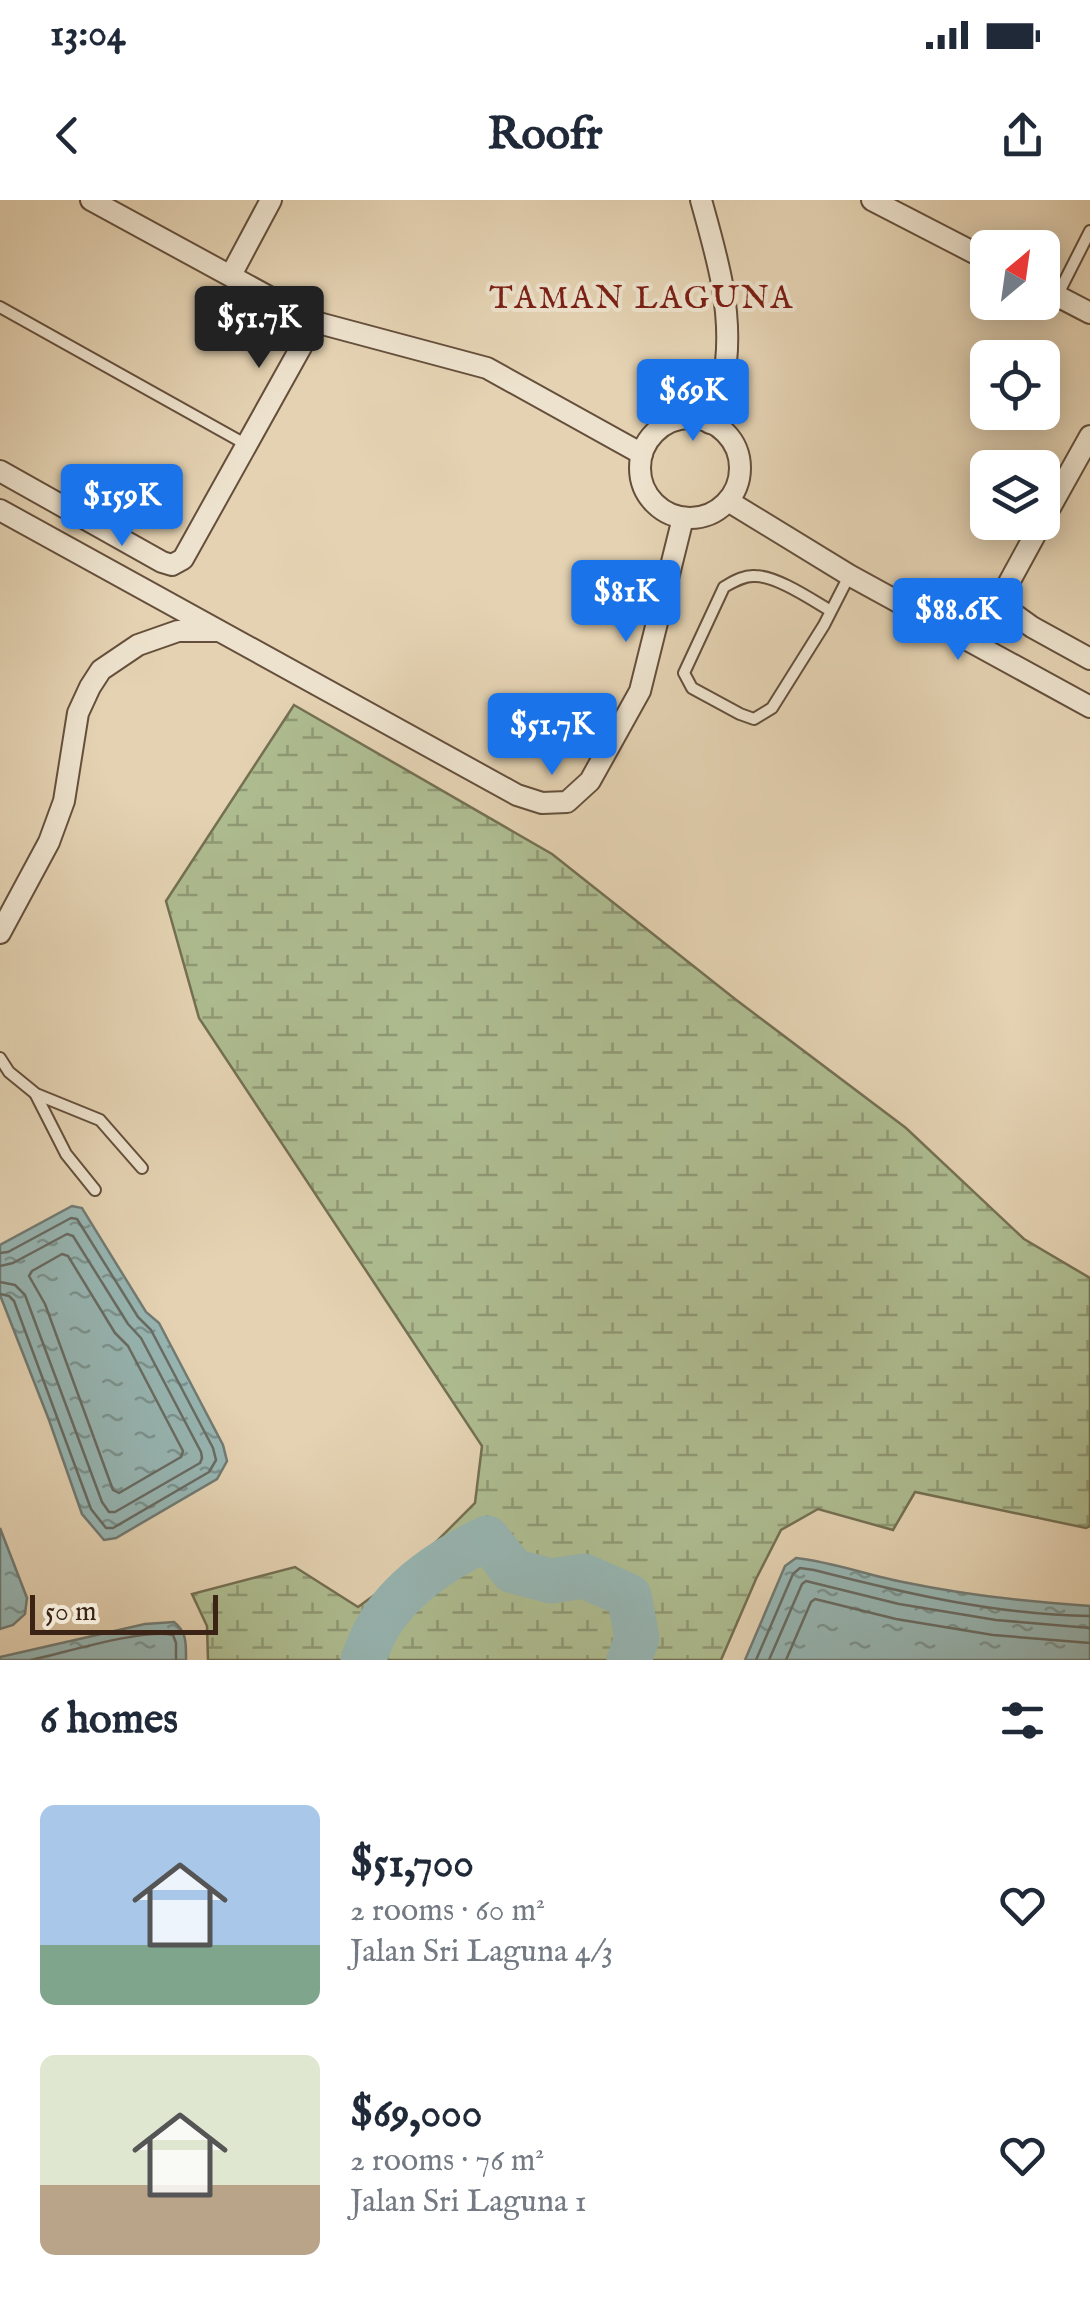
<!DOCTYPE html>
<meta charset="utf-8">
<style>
:root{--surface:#fff;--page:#f2f2f3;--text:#1f2937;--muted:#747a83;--accent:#1a73e8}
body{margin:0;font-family:"IM FELL English",serif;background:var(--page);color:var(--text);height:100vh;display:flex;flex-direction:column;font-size:38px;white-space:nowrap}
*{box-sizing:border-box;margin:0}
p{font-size:32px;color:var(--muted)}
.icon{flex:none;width:55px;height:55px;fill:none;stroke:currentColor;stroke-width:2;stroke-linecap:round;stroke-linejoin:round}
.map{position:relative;height:1460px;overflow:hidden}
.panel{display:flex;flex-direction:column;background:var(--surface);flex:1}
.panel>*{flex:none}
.needle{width:65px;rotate:29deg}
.tools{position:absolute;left:970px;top:30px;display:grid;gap:20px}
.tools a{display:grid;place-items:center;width:90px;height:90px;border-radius:15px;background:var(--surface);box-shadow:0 5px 25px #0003;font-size:50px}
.scale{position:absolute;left:30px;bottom:25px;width:188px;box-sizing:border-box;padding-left:10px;border:5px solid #3b2315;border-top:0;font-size:28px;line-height:35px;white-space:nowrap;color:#3b2315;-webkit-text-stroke:8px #ede2cd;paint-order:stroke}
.price{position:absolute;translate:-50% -85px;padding:0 22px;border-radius:10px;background:var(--accent);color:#fff;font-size:32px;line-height:65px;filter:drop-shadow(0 2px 5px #0008)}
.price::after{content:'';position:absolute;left:50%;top:60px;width:30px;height:22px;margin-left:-15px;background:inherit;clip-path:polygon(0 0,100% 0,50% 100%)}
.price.current{background:#222;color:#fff}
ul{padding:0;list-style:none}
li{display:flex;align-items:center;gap:30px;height:250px;padding:0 40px}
li span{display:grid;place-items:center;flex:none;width:280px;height:200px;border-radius:15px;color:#555}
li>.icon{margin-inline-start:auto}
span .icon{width:120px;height:120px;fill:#fffc;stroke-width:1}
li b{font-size:42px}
h2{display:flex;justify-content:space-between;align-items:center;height:120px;padding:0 40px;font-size:42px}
.status{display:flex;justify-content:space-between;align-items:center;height:70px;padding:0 50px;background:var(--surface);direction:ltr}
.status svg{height:28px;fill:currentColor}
header{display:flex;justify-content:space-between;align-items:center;height:130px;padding:0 40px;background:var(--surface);font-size:45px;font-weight:700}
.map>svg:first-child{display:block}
.wetland{fill:url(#wetland-marsh);stroke:#747053;stroke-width:2.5}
.water{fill:url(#water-ripples);stroke:#727b74;stroke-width:2.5}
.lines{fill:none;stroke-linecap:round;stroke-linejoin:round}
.shore{stroke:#696c64;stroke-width:2.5}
.river{stroke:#97b6b3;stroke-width:45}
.lane-casing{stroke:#654f3c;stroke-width:14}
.street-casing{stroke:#654f3c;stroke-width:24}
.lane{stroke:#ede2cd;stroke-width:10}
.street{stroke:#ede2cd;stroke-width:20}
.labels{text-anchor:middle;stroke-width:8;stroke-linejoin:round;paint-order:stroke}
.neighbourhood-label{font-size:32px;letter-spacing:2.5px;fill:#7a1f14;stroke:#ede2cd}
</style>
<div class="status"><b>13:04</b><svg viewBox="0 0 49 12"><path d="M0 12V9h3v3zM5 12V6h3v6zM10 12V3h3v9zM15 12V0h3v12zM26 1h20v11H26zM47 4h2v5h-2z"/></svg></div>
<header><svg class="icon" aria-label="back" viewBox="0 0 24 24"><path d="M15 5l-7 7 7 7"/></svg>Roofr<svg class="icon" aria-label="share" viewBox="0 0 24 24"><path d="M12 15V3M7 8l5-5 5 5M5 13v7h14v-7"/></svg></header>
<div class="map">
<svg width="1090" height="1460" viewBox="0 0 1090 1460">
<defs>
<pattern id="wetland-marsh" width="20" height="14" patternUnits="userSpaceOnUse" patternTransform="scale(2.5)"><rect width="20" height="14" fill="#aebd91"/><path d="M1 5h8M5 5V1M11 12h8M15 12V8" fill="none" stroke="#8f9975"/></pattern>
<pattern id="water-ripples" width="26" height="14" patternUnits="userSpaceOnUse" patternTransform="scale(2.5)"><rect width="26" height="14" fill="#97b6b3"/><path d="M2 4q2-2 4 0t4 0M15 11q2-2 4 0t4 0" fill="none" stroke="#7c9490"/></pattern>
</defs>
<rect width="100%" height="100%" fill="#e4d2b2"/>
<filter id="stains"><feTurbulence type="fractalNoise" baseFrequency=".002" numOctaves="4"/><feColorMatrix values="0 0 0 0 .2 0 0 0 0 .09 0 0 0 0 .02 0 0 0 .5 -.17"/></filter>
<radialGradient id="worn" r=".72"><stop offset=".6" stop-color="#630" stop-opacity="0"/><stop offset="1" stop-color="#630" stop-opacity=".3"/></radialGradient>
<path class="wetland" d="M294,505L552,654L735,799L906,928L1024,1039L1090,1078V1326L1086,1328L915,1292L893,1330L818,1309L781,1330L756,1379L721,1460H208L207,1426L192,1394L295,1367L358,1407L406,1372L475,1303L482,1246L199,818L166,701Z"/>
<g class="water">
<path d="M72,1006L82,1008L146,1112L159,1123L223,1245L227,1261L217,1279L116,1338L104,1340L82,1314L49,1220L0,1095V1045Z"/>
<path d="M0,1328L27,1398L25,1414L13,1425L0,1429Z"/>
<path d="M796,1358C833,1362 867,1375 903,1382C965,1395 1028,1402 1090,1406V1460H745L785,1366Z"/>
<path d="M174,1422C187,1432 186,1444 186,1460H0V1457L145,1424Z"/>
</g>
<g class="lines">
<g class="shore">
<path d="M0,1053L8,1052L71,1018L77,1019L138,1117L151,1130L213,1248L216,1260L209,1272L113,1328H106L91,1309L14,1101L9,1096L0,1094"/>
<path d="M62,1054L68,1056L115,1133L128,1146L183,1251L181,1257L119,1293L113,1290L45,1104L29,1076L32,1071Z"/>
<path d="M0,1066L13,1063L67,1034L73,1036L128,1124L141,1138L201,1252L202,1258L200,1263L115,1312H109L102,1302L25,1095L15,1085L0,1082"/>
<path d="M31,1460C64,1453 144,1428 173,1435L176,1443V1460"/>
<path d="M756,1460L793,1374L800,1368L814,1370C904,1393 997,1415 1090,1416"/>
<path d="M769,1460L802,1384L806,1381L899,1404L996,1420L1090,1428"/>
<path d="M786,1460L811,1402L815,1399L896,1419L993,1435L1090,1443"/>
</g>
<path class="river" d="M363,1460C367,1450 371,1439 376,1430C400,1387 444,1359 487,1338L513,1371L551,1381L584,1376L629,1396L637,1438L629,1460"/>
<defs>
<g id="lane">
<path d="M1057,96L1090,31"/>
<path d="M0,107L247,245"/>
<path d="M831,411C812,400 777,376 755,376C744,375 733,382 724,387L684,473L692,488L740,514L754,519L772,508L824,425L849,376"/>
<path d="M0,858L9,872L36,894L100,920L142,968"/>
<path d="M36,895L66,954L95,990"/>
</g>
<g id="street">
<path d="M91,0L315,122L487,168L642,254"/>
<path d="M701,0C716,54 732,106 726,162C724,182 716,203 710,223"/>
<path d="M872,0L988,60"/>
<path d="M231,75L271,0"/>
<path d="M1042,88L1090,113"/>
<circle cx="690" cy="268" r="50"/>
<path d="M0,271L162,362L172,365L183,359L315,122"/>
<path d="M728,301L849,375L1090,507"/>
<path d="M0,310L517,595L542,603L567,602L590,581L640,491L683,318"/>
<path d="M1042,322L1006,388L1005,398L1007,409L1032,427L1090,459"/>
<path d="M1042,322L1090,236"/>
<path d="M0,733L49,642L64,601L78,513L90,487L101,470L138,445L178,431H218"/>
</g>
</defs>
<use href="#lane" class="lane-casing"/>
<use href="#street" class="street-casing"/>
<use href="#lane" class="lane"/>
<use href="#street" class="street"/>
</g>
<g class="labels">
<g class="neighbourhood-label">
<text x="642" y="108">TAMAN LAGUNA</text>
</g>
</g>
<rect width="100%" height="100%" filter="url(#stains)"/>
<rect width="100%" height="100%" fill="url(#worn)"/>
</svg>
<div class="tools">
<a><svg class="needle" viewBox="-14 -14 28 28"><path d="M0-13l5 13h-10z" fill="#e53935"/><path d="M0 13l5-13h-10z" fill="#747a83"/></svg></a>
<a><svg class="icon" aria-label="locate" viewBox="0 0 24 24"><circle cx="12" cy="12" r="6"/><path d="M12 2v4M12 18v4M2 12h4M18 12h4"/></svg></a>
<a><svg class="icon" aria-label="layers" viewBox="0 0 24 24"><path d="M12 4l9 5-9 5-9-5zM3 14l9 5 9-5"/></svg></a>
</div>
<div class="scale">50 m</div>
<b class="price current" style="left:259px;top:171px">$51.7K</b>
<b class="price" style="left:693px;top:244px">$69K</b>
<b class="price" style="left:122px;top:349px">$159K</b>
<b class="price" style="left:626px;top:445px">$81K</b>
<b class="price" style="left:958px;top:463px">$88.6K</b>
<b class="price" style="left:552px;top:578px">$51.7K</b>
</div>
<section class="panel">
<h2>6 homes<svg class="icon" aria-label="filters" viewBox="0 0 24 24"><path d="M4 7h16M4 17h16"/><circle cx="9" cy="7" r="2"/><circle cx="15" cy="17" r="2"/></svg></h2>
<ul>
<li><span style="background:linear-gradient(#a9c7e8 70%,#7fa58c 0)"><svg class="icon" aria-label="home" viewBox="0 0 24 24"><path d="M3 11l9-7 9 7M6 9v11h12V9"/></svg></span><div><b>$51,700</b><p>2 rooms · 60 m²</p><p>Jalan Sri Laguna 4/3</p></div><svg class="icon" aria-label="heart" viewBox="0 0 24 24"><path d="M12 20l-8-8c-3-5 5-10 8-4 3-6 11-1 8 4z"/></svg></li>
<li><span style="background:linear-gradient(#dfe7d0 65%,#b9a48a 0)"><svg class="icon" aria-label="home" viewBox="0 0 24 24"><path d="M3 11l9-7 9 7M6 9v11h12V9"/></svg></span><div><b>$69,000</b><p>2 rooms · 76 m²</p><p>Jalan Sri Laguna 1</p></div><svg class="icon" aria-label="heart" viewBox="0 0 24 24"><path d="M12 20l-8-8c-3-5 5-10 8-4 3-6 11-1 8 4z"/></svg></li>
</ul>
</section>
